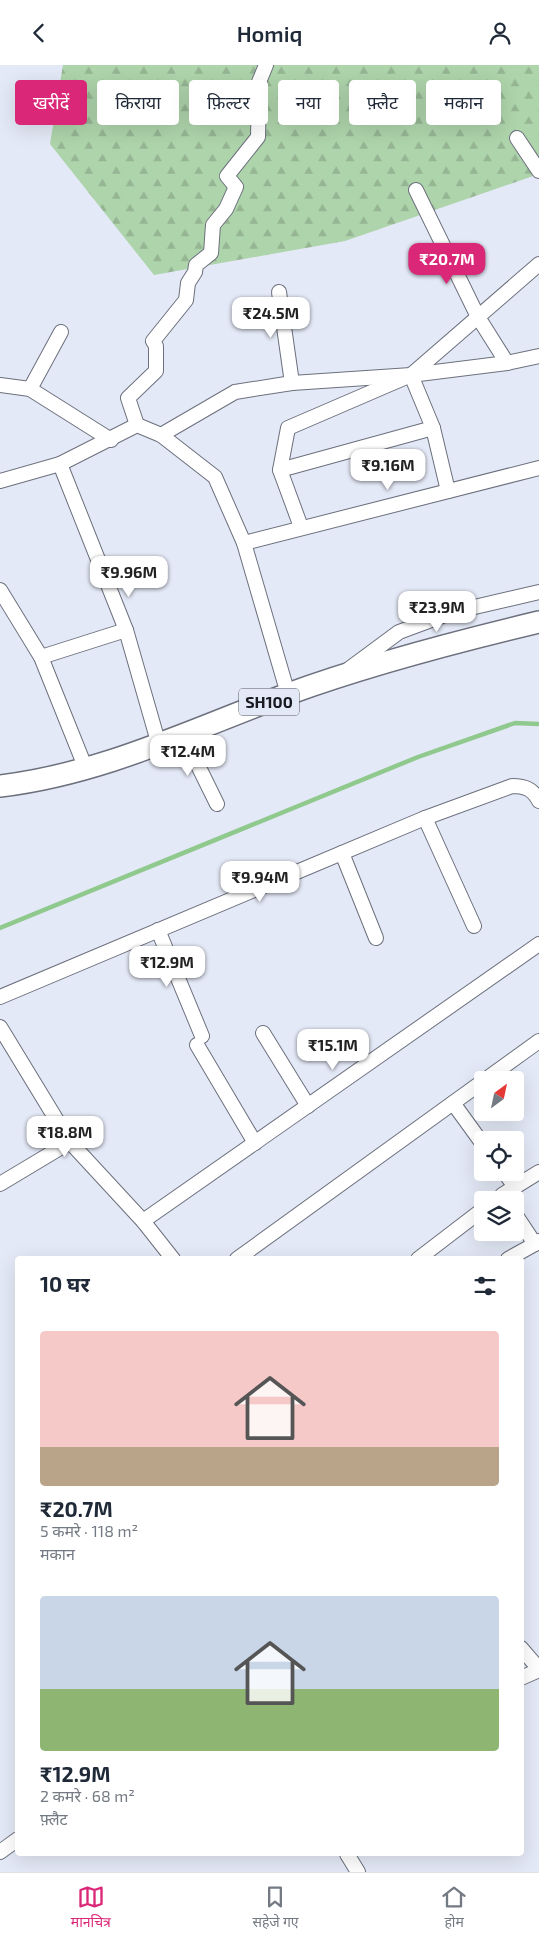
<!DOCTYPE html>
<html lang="hi">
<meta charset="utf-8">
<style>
:root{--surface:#fff;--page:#f2f2f3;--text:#1f2937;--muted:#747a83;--line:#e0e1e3;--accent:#db2777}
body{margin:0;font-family:"Exo 2","Noto Sans Devanagari",sans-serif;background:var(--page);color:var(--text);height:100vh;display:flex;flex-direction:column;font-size:19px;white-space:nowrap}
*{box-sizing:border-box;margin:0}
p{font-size:16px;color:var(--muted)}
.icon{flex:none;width:28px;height:28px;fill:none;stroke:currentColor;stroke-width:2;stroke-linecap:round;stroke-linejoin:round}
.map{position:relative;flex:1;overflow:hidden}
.panel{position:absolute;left:15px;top:1191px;width:509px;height:600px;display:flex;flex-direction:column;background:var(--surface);border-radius:5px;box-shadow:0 5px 20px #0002}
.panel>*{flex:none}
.top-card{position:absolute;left:15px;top:15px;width:510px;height:45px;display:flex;gap:10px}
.needle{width:32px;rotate:33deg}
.fabs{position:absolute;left:474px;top:1006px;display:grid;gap:10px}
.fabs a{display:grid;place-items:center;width:50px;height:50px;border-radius:5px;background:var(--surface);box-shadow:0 5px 20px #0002;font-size:25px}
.price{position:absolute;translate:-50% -42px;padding:0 11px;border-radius:10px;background:#fff;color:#222;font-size:16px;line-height:32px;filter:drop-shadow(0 1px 2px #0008)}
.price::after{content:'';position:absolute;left:50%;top:30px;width:15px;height:11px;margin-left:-8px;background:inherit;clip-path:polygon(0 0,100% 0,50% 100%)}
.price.selected{background:var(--accent);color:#fff}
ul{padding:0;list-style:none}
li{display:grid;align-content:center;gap:10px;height:265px;padding:0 25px}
li span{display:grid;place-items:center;height:155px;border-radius:5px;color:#555}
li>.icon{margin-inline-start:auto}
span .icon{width:90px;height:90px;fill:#fffc;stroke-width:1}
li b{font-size:21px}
h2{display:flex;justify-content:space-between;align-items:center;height:60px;padding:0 25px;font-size:21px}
.tag{padding:0 18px;border-radius:5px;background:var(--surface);box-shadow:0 5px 20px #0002;font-size:18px;line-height:45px}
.tag.selected{background:var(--accent);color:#fff}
header{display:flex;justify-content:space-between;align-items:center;height:65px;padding:0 25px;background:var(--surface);font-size:22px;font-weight:600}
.tabs{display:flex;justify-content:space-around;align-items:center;height:70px;border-top:1px solid var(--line);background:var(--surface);font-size:14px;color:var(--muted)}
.tabs a{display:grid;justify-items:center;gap:2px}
.tabs .selected{color:var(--accent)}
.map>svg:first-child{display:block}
.forest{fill:url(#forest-firs)}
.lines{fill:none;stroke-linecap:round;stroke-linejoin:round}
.stream{stroke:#8fc98d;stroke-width:4.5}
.minor-casing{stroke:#6c707d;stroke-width:16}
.primary-casing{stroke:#6c707d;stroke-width:24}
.minor{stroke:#fff;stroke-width:14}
.primary{stroke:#fff;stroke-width:21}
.labels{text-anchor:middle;stroke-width:4;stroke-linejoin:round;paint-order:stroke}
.shield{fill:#e4e9f7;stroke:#565960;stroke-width:1}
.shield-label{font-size:16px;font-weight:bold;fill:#191b20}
</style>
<header><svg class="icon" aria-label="back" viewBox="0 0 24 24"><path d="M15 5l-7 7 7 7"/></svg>Homiq<svg class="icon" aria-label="person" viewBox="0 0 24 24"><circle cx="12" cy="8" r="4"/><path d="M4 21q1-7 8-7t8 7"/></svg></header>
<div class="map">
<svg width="539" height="1807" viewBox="0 0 539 1807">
<defs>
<pattern id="forest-firs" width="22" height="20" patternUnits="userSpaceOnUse" patternTransform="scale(1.25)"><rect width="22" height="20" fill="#aed4ab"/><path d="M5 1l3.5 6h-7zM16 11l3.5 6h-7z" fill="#95b593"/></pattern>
</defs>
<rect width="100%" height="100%" fill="#e4e9f7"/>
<path class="forest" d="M63,0H539V109L345,176L154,210L50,79Z"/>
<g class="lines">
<path class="stream" d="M0,863L418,692L515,658L539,659"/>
<defs>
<g id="minor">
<path d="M517,73L539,106"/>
<path d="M416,125L478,252L507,298"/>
<path d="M279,227L292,318"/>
<path d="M411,310L433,363L448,426"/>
<path d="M0,320L30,324L111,375"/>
<path d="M30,324L61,267"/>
<path d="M137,360L128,333L156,306V281L153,276L186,235L188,218L195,207L196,200L211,188L213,160L226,144L236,122L227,111L258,72L259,17L266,0"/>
<path d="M161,370L235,327L292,318L411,310L507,298L539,291"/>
<path d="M60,399L126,565L159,680"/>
<path d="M280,405L433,363"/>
<path d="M0,416L60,399L137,360L161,370L215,412L244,478L288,629"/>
<path d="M301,462L280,405L288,363L411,310L539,199"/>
<path d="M244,478L539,403"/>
<path d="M0,525L41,592L86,704"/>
<path d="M41,592L126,565"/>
<path d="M349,604L399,567L453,547L539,527"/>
<path d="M184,672L217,739"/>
<path d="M425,753L512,721C525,721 533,724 539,736"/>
<path d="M342,788L376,873"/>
<path d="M158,865L202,971"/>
<path d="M0,932L425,753L474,861"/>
<path d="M0,962L70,1077L143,1156L173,1194"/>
<path d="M263,968L308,1041"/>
<path d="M197,980L255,1078"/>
<path d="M485,1015L539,976"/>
<path d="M453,1038L482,1078"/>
<path d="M505,1108L515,1122"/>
<path d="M0,1119L70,1077"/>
<path d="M505,1135L502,1130L539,1107"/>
<path d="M515,1149L535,1179L539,1176"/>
<path d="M143,1156L539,879"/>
<path d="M237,1194L482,1017"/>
<path d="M418,1194L482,1145"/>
<path d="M508,1194L535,1179"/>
<path d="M521,1583L539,1604"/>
<path d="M521,1613L539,1605"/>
<path d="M0,1787L18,1774"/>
<path d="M347,1789L358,1807"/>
</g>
<path id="primary" d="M0,721C102,709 193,664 288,629C370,599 455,577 539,557"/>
</defs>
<use href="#minor" class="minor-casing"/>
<use href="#primary" class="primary-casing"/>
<use href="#minor" class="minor"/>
<use href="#primary" class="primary"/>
</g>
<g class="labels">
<rect class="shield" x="239" y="623.5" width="60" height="27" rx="4"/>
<g class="shield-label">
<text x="269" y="643">SH100</text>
</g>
</g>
</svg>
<div class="fabs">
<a><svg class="needle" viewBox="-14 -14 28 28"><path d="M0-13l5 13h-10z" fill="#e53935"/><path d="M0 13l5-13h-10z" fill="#747a83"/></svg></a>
<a><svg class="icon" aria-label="locate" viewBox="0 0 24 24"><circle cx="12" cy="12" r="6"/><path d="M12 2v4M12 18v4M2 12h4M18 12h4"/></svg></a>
<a><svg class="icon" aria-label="layers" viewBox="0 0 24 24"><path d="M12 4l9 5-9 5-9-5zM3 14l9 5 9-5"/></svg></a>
</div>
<b class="price selected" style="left:447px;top:220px">₹20.7M</b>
<b class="price" style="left:271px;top:274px">₹24.5M</b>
<b class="price" style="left:388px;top:426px">₹9.16M</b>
<b class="price" style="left:129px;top:533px">₹9.96M</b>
<b class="price" style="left:437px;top:568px">₹23.9M</b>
<b class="price" style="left:188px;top:712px">₹12.4M</b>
<b class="price" style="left:260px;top:838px">₹9.94M</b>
<b class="price" style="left:167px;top:923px">₹12.9M</b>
<b class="price" style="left:333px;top:1006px">₹15.1M</b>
<b class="price" style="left:65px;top:1093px">₹18.8M</b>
<div class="top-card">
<a class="tag selected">खरीदें</a>
<a class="tag">किराया</a>
<a class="tag">फ़िल्टर</a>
<a class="tag">नया</a>
<a class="tag">फ़्लैट</a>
<a class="tag">मकान</a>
</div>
<section class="panel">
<h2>10 घर<svg class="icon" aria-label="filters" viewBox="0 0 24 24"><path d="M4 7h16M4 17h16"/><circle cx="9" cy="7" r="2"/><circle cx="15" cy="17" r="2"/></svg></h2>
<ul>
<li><span style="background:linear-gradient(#f6c9c9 75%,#b9a48a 0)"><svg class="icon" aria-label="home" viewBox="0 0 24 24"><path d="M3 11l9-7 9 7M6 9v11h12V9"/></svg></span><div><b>₹20.7M</b><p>5 कमरे · 118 m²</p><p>मकान</p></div></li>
<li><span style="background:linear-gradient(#c9d6e8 60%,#8fb573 0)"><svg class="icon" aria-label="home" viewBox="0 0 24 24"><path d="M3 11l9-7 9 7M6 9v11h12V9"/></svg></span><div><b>₹12.9M</b><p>2 कमरे · 68 m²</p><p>फ़्लैट</p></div></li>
</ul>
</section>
</div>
<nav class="tabs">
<a class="selected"><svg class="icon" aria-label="map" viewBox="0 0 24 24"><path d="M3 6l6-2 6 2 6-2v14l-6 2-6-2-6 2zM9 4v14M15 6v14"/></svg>मानचित्र</a>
<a><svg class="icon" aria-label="saved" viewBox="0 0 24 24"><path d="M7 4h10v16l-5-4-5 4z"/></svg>सहेजे गए</a>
<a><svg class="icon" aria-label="home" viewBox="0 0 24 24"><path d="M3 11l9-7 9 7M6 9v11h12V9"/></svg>होम</a>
</nav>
